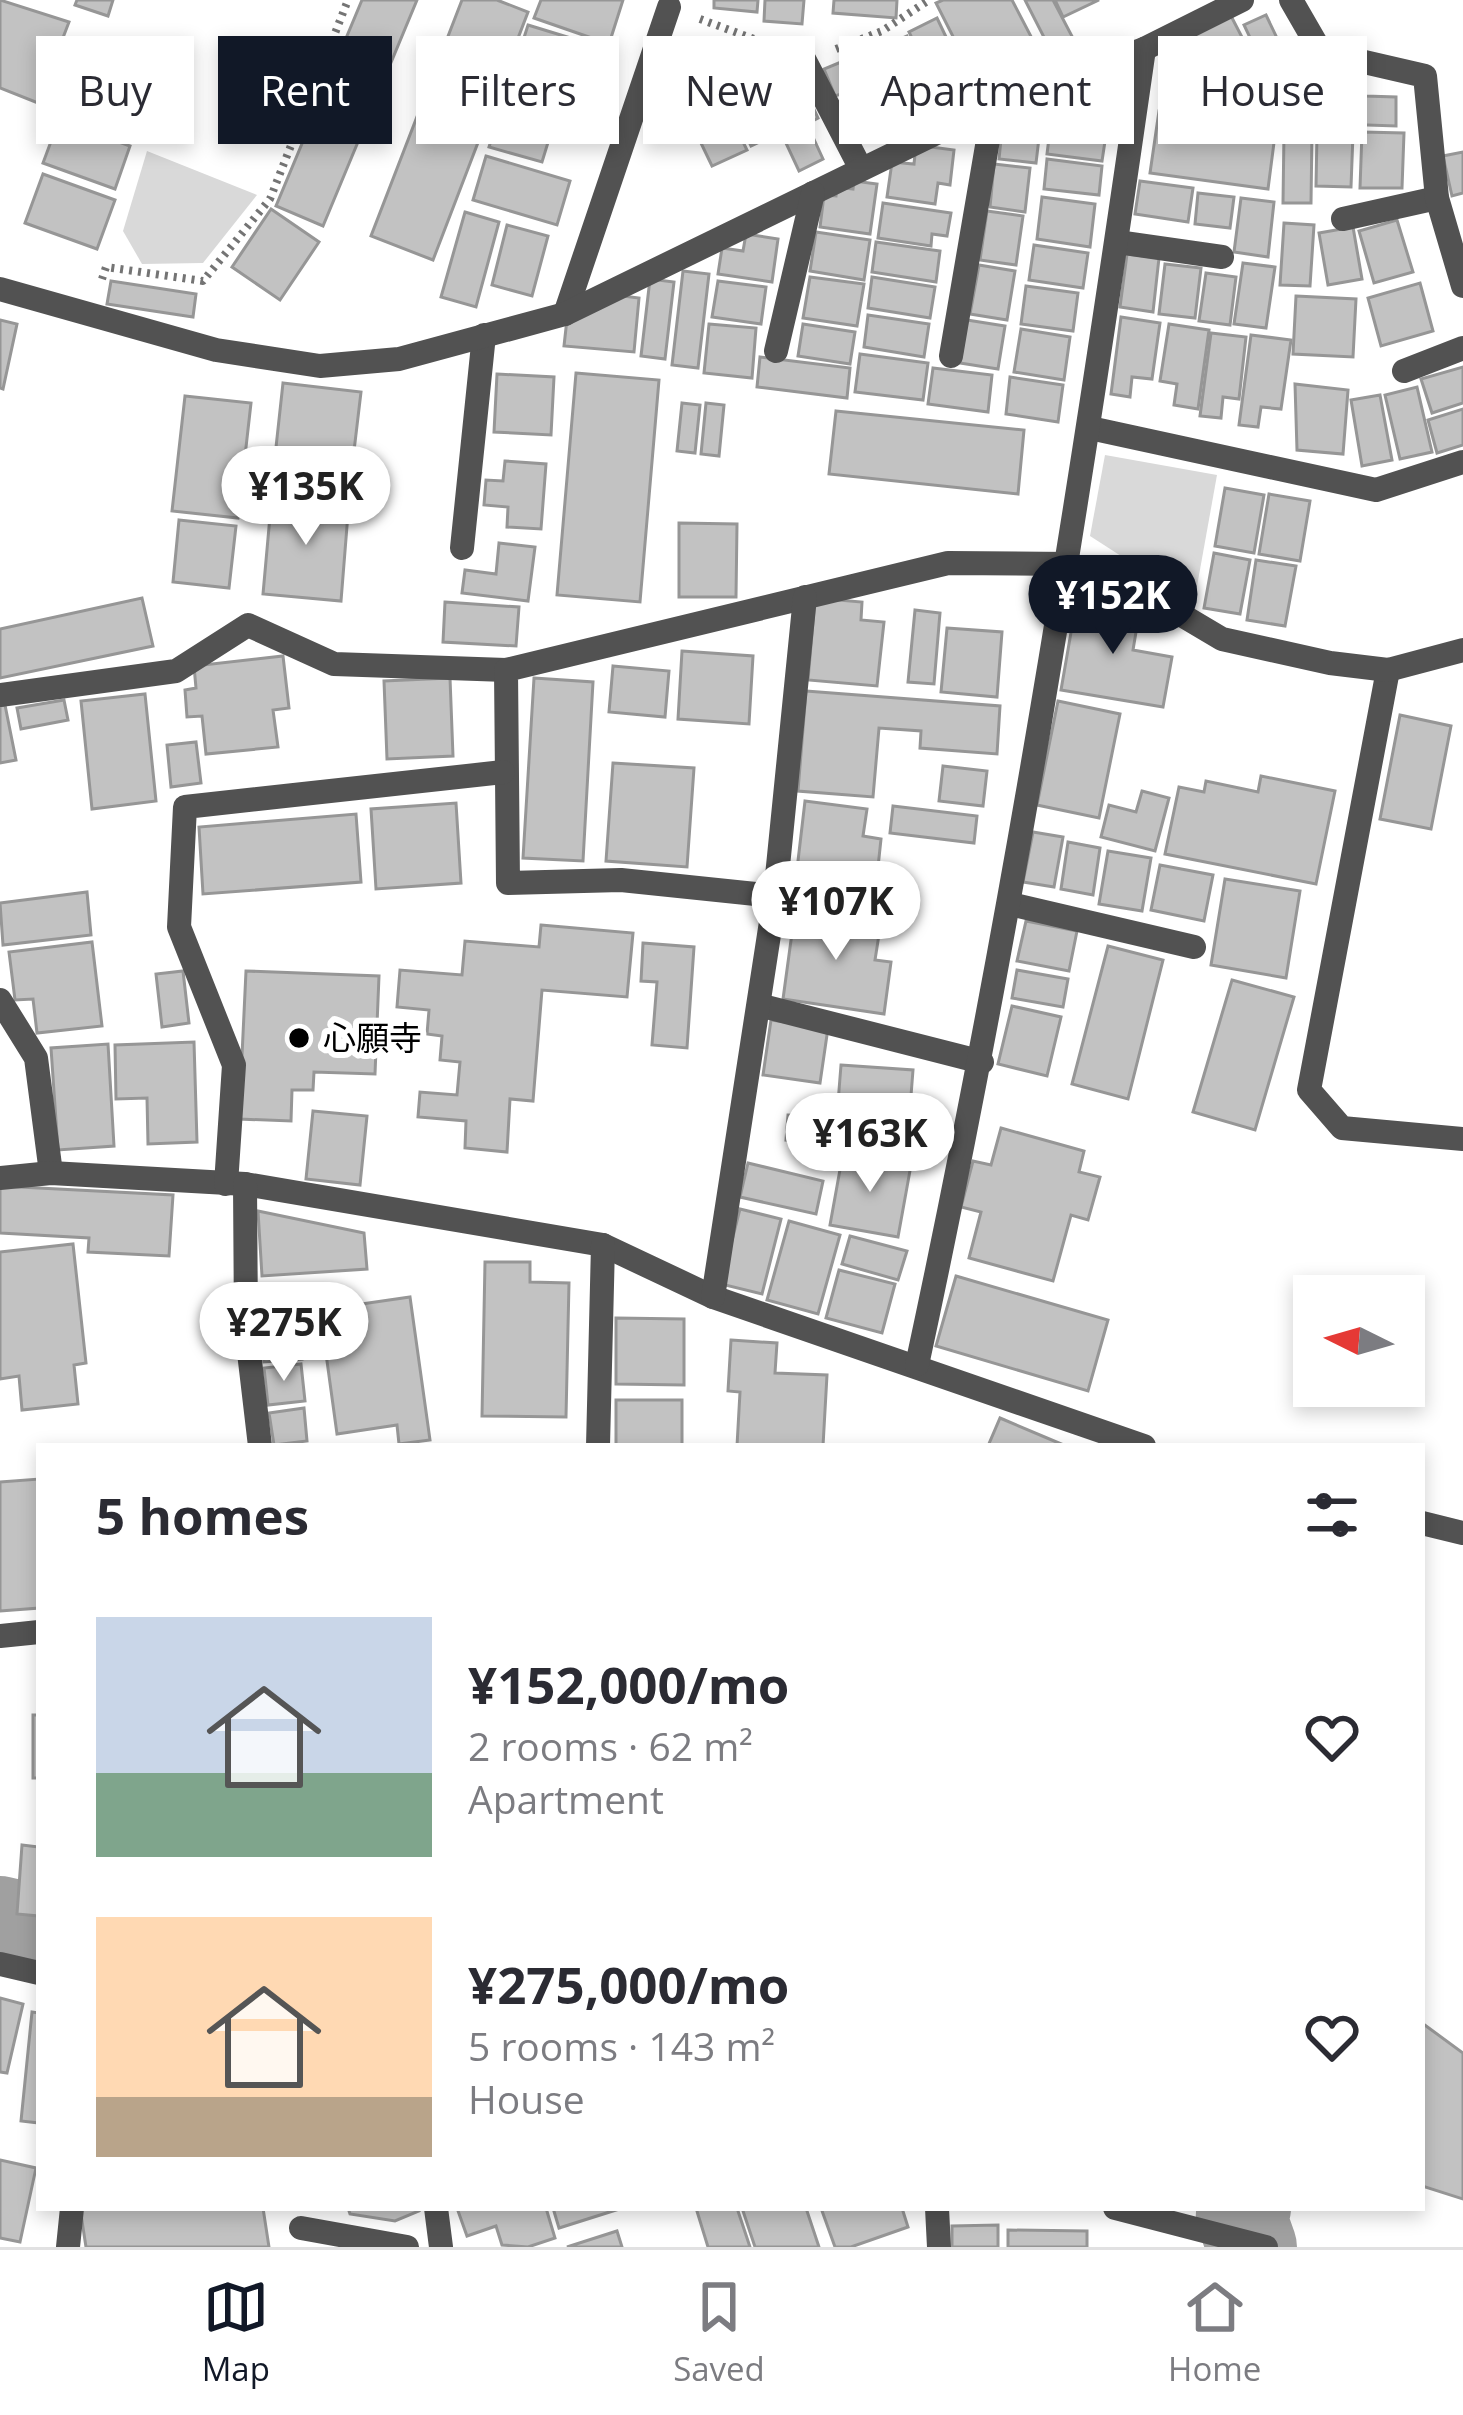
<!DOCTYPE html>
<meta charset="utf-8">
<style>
:root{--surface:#fff;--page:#f7f7f7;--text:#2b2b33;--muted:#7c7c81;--line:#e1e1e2;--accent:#111827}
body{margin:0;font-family:"Open Sans","Noto Sans JP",sans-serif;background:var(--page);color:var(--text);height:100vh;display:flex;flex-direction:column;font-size:45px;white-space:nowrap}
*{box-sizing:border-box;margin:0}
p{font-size:39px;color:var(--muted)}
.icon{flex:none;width:66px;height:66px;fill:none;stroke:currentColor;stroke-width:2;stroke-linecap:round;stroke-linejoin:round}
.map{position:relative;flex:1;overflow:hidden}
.details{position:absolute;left:36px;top:1443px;width:1389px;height:768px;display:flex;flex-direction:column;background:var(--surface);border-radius:0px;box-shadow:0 6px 18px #0003}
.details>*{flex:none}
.top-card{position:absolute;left:36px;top:36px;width:1392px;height:108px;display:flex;gap:24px}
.needle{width:78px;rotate:275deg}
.fabs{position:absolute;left:1293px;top:1275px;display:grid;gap:24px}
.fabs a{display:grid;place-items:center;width:132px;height:132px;border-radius:0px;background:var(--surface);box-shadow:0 6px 18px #0003;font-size:60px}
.price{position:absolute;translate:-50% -102px;padding:0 27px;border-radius:42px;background:#fff;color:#222;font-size:39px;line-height:78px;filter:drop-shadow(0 3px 6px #0008)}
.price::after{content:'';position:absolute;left:50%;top:72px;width:36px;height:27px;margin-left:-18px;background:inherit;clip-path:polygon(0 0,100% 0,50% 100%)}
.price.selected{background:var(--accent);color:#fff}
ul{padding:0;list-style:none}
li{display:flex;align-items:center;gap:36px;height:300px;padding:0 60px}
li span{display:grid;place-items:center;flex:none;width:336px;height:240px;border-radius:0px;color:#555}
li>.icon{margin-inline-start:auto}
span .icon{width:144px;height:144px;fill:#fffc;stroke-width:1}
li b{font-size:51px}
h2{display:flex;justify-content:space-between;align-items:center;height:144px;padding:0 60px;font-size:51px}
.tag{padding:0 42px;border-radius:0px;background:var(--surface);box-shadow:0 6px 18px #0003;font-size:42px;line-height:108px}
.tag.selected{background:var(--accent);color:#fff}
.tabs{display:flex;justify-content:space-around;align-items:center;height:168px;border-top:3px solid var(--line);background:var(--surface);font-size:33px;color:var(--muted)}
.tabs a{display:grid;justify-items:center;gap:6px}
.tabs .selected{color:var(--accent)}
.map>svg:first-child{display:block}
.green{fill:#d9d9d9}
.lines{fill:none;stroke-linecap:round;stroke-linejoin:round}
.river{stroke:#a0a0a0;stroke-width:90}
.building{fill:#c2c2c2;stroke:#969696;stroke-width:3}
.path{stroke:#747474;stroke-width:8;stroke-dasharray:3 6;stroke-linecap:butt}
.service{stroke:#525252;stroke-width:24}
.pedestrian{stroke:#525252;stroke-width:24}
.minor{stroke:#525252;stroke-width:24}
.tertiary{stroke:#525252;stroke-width:24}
.poi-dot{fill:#000;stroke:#fff;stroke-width:4.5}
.labels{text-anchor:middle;stroke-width:12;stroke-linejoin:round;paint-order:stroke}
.poi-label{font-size:33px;fill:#000;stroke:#fff;text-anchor:start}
</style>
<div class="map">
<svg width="1463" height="2247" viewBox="0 0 1463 2247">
<rect width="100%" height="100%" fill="#fff"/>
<g class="green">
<path d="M147,151L257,195L203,263L142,264L123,231Z"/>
<path d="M1105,455L1217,475L1194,603L1090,536Z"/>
</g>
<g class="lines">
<g class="river">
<path d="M0,1921L39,1930"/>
<path d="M1246,2208L1241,2216L1252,2247"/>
</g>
</g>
<g class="building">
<path d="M0,0L69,22L38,103L0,88Z"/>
<path d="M77,0H113L108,16L75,5Z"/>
<path d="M362,0H417L323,226L276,206Z"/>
<path d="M462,0H497L528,12L433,260L371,236Z"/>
<path d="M541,0H623L609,44L534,18Z"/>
<path d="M714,0H758L757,12L714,8Z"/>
<path d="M765,0H804L802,24L764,21Z"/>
<path d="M834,0H897L896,18L833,13Z"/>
<path d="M943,0H1012L1036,46L974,78L936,3Z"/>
<path d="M1025,0H1053L1075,42L1052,53Z"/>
<path d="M1055,0H1099L1063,17Z"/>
<path d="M1230,14L1259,70L1234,83L1225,66L1202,77L1183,39Z"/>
<path d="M1266,15L1287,59L1278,63L1286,78L1272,84L1244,25Z"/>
<path d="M937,18L968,83L940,97L909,32Z"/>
<path d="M528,25L610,50L597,91L515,66Z"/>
<path d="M907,36L934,96L909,107L882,47Z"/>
<path d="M879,48L905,108L883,117L858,57Z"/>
<path d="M738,54L776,134L751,146L714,66Z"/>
<path d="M765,56L794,66L818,118L807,124L823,159L799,171L749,64Z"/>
<path d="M853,57L878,117L862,124L854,107L848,110L841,94L835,96L824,69Z"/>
<path d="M1291,68L1332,72L1328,125L1287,122Z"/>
<path d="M708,70L747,150L712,166L674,87Z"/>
<path d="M1340,79H1365V96L1396,97V126L1338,124Z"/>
<path d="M509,82L562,97L542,162L489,147Z"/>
<path d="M1055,90L1111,96L1109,124L1052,118Z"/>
<path d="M1017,101L1043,105L1036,163L999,159L1004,110L1016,111Z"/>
<path d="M1159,111L1276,127L1268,189L1150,173Z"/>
<path d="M59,120L130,146L115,189L43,163Z"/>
<path d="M1051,122L1107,128L1102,161L1047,154Z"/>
<path d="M1284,132H1312L1311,203H1283Z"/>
<path d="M1362,132L1404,133L1402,188H1360Z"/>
<path d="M1317,133L1353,134L1351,187L1316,186Z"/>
<path d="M916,145L954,150L950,185L938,183L935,204L887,197L892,162L914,164Z"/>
<path d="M1463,152V193L1452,196L1443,156Z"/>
<path d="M486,156L570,181L557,225L473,200Z"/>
<path d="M1047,159L1102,166L1099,195L1044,189Z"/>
<path d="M994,164L1030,168L1025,212L990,207Z"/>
<path d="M43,174L115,200L97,249L25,223Z"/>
<path d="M854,181L877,184L870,234L820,227L824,195L836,196L837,187L853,189Z"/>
<path d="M1140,181L1193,188L1188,222L1135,214Z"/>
<path d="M1198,193L1234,197L1230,228L1195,224Z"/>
<path d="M1042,197L1095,204L1090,247L1037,239Z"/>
<path d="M1241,198L1274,202L1268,257L1234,252Z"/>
<path d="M883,203L951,213L947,236L932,234L931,246L878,238Z"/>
<path d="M271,209L319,242L280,300L232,267Z"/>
<path d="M987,211L1023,216L1016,265L980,260Z"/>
<path d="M465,212L499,222L476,307L441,297Z"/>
<path d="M1397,220L1413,272L1374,283L1359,231Z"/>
<path d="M1284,223L1314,225L1310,286L1280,285Z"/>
<path d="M507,225L548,236L532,296L492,285Z"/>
<path d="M1353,227L1362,279L1328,285L1319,233Z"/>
<path d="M816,232L870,240L864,280L810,271Z"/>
<path d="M746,234L778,239L772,282L718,274L722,248L743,251Z"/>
<path d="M876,242L940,251L936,282L872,272Z"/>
<path d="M1034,245L1088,253L1083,288L1029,280Z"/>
<path d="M1127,254L1159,258L1153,312L1120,307Z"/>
<path d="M1243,263L1275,267L1266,328L1234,324Z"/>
<path d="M1165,264L1201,268L1195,318L1159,314Z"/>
<path d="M979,265L1015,271L1007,320L970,314Z"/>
<path d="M683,271L709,274L698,368L672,365Z"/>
<path d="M1206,273L1236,277L1230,325L1199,321Z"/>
<path d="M810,277L864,284L857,326L803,318Z"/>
<path d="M872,277L935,287L930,318L868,308Z"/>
<path d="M650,279L674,282L665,359L641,356Z"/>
<path d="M111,281L196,294L193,317L107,304Z"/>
<path d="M718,281L766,287L761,324L712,317Z"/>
<path d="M1420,283L1433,331L1381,346L1368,298Z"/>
<path d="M1026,286L1078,293L1073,331L1021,324Z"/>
<path d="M615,295L639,298L634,352L564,346L567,319Z"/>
<path d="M1296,296L1356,299L1353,357L1293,354Z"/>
<path d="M868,315L929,324L924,357L864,347Z"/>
<path d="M1121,317L1160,323L1152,379L1132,377L1130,397L1111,394Z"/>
<path d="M0,320L17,324L3,389L0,388Z"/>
<path d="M967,320L1005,326L998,369L960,363Z"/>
<path d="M709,324L756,328L752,378L704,373Z"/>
<path d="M803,324L855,332L850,364L798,356Z"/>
<path d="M1169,324L1209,330L1198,409L1174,405L1177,384L1160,381Z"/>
<path d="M1021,329L1070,337L1064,380L1014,372Z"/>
<path d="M1211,333L1246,337L1239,399L1223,397L1221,418L1200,416Z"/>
<path d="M1251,335L1291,340L1281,409L1261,407L1258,427L1239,425Z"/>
<path d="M860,354L928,363L923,400L855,392Z"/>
<path d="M760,357L850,368L847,398L757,387Z"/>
<path d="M1463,367V403L1432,413L1421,379Z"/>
<path d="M933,368L992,375L988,412L928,404Z"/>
<path d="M576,373L659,380L640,602L557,595Z"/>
<path d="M497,374L554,377L551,435L494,432Z"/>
<path d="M1010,377L1063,385L1058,422L1006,414Z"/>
<path d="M283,383L361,392L349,493L272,484Z"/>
<path d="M1295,384L1348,390L1343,454L1297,450Z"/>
<path d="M1417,387L1432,452L1400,459L1385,395Z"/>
<path d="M1380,395L1392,460L1362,466L1351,400Z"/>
<path d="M185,396L251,403L238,518L172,511Z"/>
<path d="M682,403L700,405L695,453L677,451Z"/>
<path d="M706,403L724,405L719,456L701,454Z"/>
<path d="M1463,409V445L1437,453L1428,420Z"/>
<path d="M836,411L1024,430L1018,494L829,474Z"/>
<path d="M505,461L546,464L541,529L507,527L508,507L484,505L486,480L503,481Z"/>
<path d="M254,463L268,465L263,513L249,512Z"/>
<path d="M1225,488L1264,495L1254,553L1215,546Z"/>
<path d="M272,494L349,501L341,601L263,594Z"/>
<path d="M1269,494L1310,501L1300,561L1259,554Z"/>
<path d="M179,520L236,526L229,588L173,582Z"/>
<path d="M679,523L737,524L736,597H679Z"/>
<path d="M499,543L535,547L528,601L462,593L465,570L496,574Z"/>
<path d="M1214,553L1250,560L1240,614L1204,608Z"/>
<path d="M1256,560L1296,566L1285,626L1247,620Z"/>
<path d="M142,598L153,646L0,678V629Z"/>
<path d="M815,598L862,602L861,620L884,622L877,686L808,680Z"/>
<path d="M1077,598L1140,608L1133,650L1172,657L1163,707L1061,690Z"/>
<path d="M445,602L519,607L516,646L443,642Z"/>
<path d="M915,610L940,613L934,684L908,682Z"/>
<path d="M947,628L1002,632L997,697L941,692Z"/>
<path d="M682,651L753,656L749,724L678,719Z"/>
<path d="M283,656L289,708L273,710L278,747L206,754L202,716L187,717L185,690L196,688L194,666Z"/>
<path d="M613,666L669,671L665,717L609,712Z"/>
<path d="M450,678L453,756L387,759L384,681Z"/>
<path d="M534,678L593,682L583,861L523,858Z"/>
<path d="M806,691L1000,706L997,754L920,748L921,731L879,728L873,797L798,791Z"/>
<path d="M145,694L156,801L92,809L81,701Z"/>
<path d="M64,700L68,720L21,729L17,708Z"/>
<path d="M1058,701L1120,714L1099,818L1037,805Z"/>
<path d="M5,705L16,760L0,763V706Z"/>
<path d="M1400,715L1451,726L1431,829L1380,819Z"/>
<path d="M196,742L201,783L171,787L167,745Z"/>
<path d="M613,763L694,768L687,867L606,861Z"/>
<path d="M943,766L987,771L983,806L939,801Z"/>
<path d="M1261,776L1335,791L1316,884L1165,854L1179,787L1204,792L1206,781L1258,792Z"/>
<path d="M1142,791L1169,798L1155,851L1101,837L1109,805L1136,812Z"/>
<path d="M805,801L867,809L863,836L881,839L874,905L794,895Z"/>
<path d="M456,803L461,883L376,889L371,809Z"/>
<path d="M893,806L977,816L974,843L890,833Z"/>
<path d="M356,814L361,882L203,894L199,827Z"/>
<path d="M1033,832L1063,837L1054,887L1023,882Z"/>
<path d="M1068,842L1100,848L1093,895L1061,889Z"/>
<path d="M1108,851L1151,858L1142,911L1099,904Z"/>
<path d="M1160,865L1213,875L1204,921L1151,910Z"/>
<path d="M1225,879L1300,891L1286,978L1211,965Z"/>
<path d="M87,892L91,935L3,945L0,903Z"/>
<path d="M795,911L881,922L875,960L891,962L884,1014L783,999Z"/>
<path d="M1026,921L1077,931L1069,971L1017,961Z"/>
<path d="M541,925L633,933L627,997L542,990L533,1101L510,1099L507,1152L465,1148L466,1121L418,1117L420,1092L457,1095L460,1062L440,1060L442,1036L427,1034L429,1010L397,1007L400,970L462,975L465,941L539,947Z"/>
<path d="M92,942L102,1026L37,1033L33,999L15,1000L9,952Z"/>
<path d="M643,943L694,947L687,1048L652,1045L657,982L641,981Z"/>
<path d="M1108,946L1163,960L1128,1099L1072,1084Z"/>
<path d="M1017,970L1068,979L1063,1007L1012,998Z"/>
<path d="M183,971L189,1023L162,1027L156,974Z"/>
<path d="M246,971L379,976L375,1074L314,1072L313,1090H292L291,1121L239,1119Z"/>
<path d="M1232,980L1294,997L1255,1130L1193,1112Z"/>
<path d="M1012,1006L1061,1017L1047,1076L998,1064Z"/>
<path d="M771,1020L828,1028L820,1083L763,1075Z"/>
<path d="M194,1042L197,1142L148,1144L147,1098L116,1099L115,1045Z"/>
<path d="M108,1044L114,1146L58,1150L51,1048Z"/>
<path d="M841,1065L913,1070L907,1147L835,1141Z"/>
<path d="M313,1111L367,1116L360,1185L306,1179Z"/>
<path d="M788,1115L828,1118L827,1143L786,1140Z"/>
<path d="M1001,1128L1084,1151L1079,1172L1100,1177L1088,1220L1071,1215L1053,1281L969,1258L981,1212L961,1207L973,1161L991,1165Z"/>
<path d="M843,1153L911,1165L898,1237L830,1225Z"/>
<path d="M748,1163L823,1181L816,1214L740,1197Z"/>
<path d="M0,1186L173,1195L169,1256L88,1252L89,1238L0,1233Z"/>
<path d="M740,1209L781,1219L762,1294L721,1284Z"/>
<path d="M258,1211L364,1233L367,1269L262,1276Z"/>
<path d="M789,1221L840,1235L818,1314L767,1300Z"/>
<path d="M850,1236L907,1251L898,1280L842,1264Z"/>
<path d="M73,1244L86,1363L74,1365L78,1404L22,1410L19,1376L0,1379V1252Z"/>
<path d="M485,1262H530V1282L569,1283L566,1417L482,1416Z"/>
<path d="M839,1270L895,1284L882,1333L826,1318Z"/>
<path d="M956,1276L1108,1320L1088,1391L936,1346Z"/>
<path d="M296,1286L298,1321L260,1324L258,1289Z"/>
<path d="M410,1297L430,1440L399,1444L397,1425L337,1434L320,1310Z"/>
<path d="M616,1318L684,1319V1385L616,1384Z"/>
<path d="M299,1326L302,1359L264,1362L261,1329Z"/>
<path d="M731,1340L777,1343L775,1373L827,1375L823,1446H737L740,1392L728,1391Z"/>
<path d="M301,1364L305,1401L268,1405L264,1368Z"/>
<rect x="616" y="1400" width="66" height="46"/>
<path d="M304,1408L307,1441L274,1445L269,1413Z"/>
<path d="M1000,1418L1066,1446H988Z"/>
<path d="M39,1479V1608L0,1611V1482Z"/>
<rect x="33" y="1715" width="6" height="63"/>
<path d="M22,1845L39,1847V1916L17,1914Z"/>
<path d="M0,1998L23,2004L7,2073L0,2072Z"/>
<path d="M32,2012L39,2013V2123L21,2121Z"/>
<path d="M1422,2023L1463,2053V2199L1422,2186Z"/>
<path d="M0,2160L36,2168L20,2242L0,2238Z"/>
<path d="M80,2208H263L269,2247H86Z"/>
<path d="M348,2208H418L419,2211L395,2221L350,2214Z"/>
<path d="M457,2208H546L555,2238L528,2247L502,2245L496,2226L467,2236Z"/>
<path d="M553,2208H615L616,2210L559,2228Z"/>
<path d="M696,2208H737L750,2247H708Z"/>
<path d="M742,2208H806L819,2247H755Z"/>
<path d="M821,2208H902L908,2227L851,2247H835Z"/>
<path d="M998,2225V2247H952V2226Z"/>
<path d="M1008,2230L1087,2231V2247H1008Z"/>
<path d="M617,2231L622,2247H567Z"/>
</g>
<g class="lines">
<g class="path">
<path d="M700,19L770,45"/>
<path d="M836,49L882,31L929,0"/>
<path d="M102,279L106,267L203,281L270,199L348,0"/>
</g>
<g class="service">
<path d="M803,57L861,169"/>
<path d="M1343,219L1437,198"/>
<path d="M1117,242L1222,257"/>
<path d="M565,314L669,7"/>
<path d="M1090,428L1376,490L1463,462"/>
<path d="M462,548L484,335"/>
<path d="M1010,904L1194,947"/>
<path d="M759,1005L982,1062"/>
</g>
<path class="pedestrian" d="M0,695L176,671L248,625L334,664L506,670"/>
<g class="minor">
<path d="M1291,0L1321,52L1425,76L1437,198L1463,286"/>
<path d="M0,289L216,350L320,366L399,359L565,314L994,105L1144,49L1242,0"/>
<path d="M776,351L813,193"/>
<path d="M951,356L994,105"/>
<path d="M1404,371L1463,348"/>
<path d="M1388,670L1309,1090L1342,1128L1463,1139"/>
<path d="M775,896L621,880L508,883L506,670L948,563L1069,564L1136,588L1222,639L1330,663L1388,670L1463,650"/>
<path d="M0,1000L36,1058L51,1173"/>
<path d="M0,1178L51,1173L245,1184L603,1245L713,1297L1144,1446"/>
<path d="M226,1184L234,1065L179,927L185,807L503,772"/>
<path d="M245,1184L246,1327L260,1446"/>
<path d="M713,1297L775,896L805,597"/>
<path d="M917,1365C1011,929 1081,490 1144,49"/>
<path d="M598,1446L603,1245"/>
<path d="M1422,1523L1463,1533"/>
<path d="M0,1636L39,1632"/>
<path d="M436,2208L441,2247"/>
<path d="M937,2208L939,2247"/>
<path d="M301,2228L407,2247"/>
<path d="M68,2247L72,2208"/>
</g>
<g class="tertiary">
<path d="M0,1964L39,1973"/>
<path d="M1115,2208L1266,2247"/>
</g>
</g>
<circle class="poi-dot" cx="299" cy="1038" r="12"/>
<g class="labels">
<g class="poi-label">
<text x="323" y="1050">心願寺</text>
</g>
</g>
</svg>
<div class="fabs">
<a><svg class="needle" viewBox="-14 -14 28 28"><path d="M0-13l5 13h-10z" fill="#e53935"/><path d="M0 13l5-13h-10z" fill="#7c7c81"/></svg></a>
</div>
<b class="price" style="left:306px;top:548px">¥135K</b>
<b class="price selected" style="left:1113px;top:657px">¥152K</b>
<b class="price" style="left:836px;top:963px">¥107K</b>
<b class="price" style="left:870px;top:1195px">¥163K</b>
<b class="price" style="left:284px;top:1384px">¥275K</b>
<div class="top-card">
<a class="tag">Buy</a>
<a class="tag selected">Rent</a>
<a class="tag">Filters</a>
<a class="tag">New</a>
<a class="tag">Apartment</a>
<a class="tag">House</a>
</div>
<section class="details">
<h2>5 homes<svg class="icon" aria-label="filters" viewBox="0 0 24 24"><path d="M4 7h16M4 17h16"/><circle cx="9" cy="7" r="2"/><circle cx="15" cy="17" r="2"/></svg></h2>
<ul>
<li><span style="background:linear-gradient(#c9d6e8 65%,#7fa58c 0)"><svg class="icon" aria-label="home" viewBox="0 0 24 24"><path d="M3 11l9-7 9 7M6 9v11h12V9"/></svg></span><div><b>¥152,000/mo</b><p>2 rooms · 62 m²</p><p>Apartment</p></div><svg class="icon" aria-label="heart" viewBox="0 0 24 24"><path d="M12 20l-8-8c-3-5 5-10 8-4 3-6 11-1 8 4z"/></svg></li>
<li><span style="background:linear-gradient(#ffd9b3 75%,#b9a48a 0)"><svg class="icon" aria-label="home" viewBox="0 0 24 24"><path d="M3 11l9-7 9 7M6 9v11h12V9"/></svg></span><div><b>¥275,000/mo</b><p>5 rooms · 143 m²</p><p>House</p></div><svg class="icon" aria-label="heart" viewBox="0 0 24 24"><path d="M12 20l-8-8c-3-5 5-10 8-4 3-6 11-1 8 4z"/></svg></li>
</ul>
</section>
</div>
<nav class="tabs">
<a class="selected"><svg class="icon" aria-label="map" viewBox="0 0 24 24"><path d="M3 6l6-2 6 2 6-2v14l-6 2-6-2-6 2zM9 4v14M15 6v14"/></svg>Map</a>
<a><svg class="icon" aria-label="saved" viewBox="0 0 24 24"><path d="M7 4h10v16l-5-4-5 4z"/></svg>Saved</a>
<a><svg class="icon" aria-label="home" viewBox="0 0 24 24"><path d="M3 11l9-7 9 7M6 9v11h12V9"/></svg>Home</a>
</nav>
